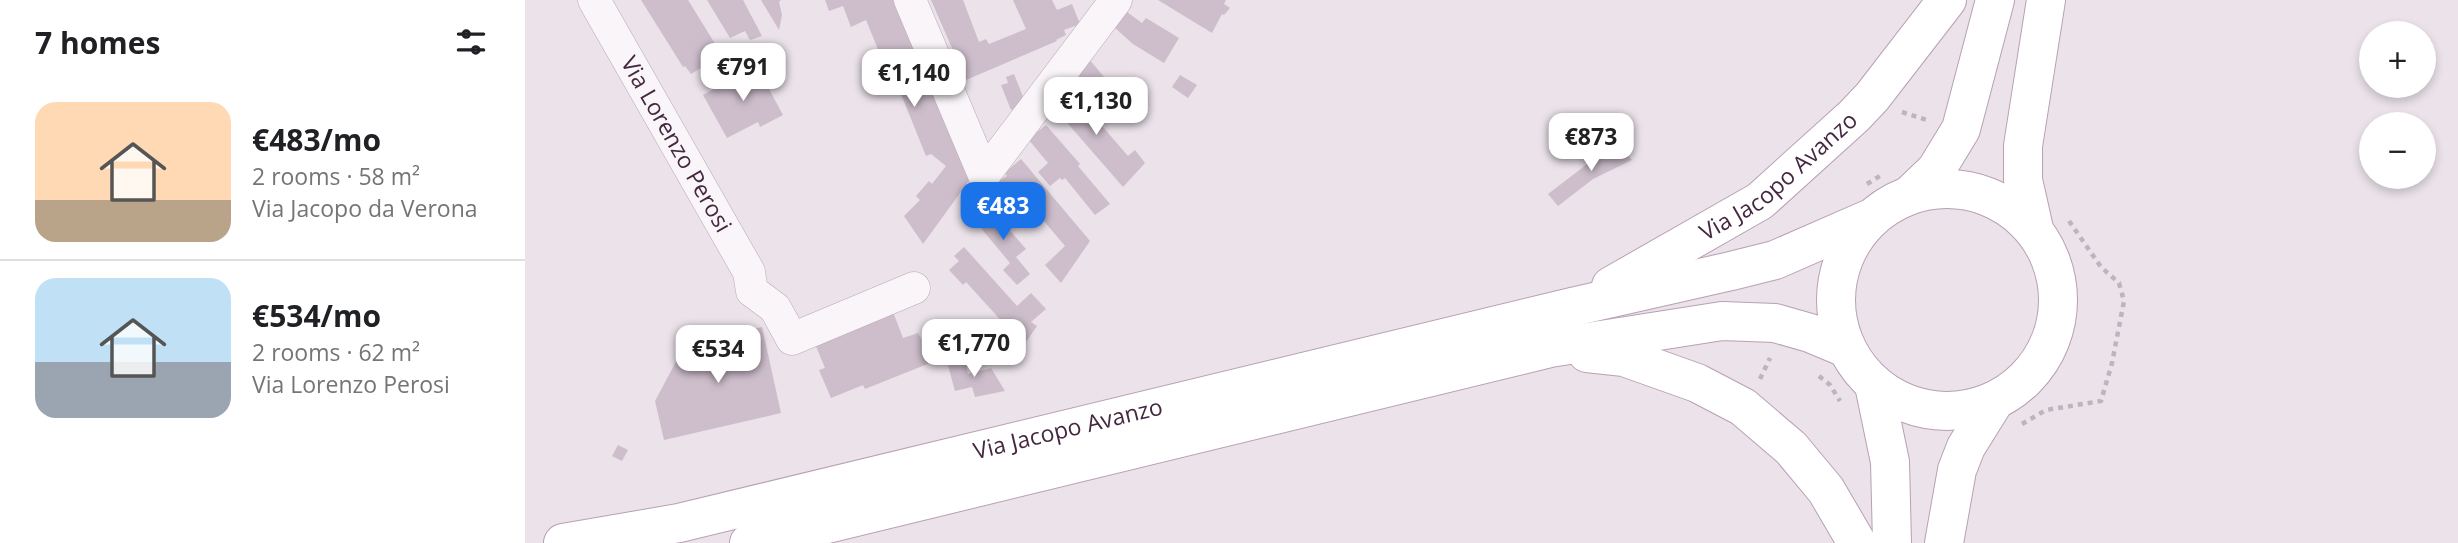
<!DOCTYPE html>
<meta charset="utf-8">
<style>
:root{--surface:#fff;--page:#f6f6f6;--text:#202124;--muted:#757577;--line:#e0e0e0;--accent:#1a73e8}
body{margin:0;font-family:"Open Sans",sans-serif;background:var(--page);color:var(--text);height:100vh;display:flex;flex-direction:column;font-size:26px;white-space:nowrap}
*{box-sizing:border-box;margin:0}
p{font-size:23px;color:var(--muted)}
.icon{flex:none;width:38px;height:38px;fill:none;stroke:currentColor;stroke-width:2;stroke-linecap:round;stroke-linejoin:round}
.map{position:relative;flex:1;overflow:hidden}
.panel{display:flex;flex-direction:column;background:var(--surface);width:525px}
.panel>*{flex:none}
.fabs{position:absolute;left:1834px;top:21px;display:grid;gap:14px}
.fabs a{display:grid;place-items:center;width:77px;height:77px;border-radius:50%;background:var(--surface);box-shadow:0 4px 10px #0003;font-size:35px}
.price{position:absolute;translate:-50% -60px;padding:0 16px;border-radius:14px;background:#fff;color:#222;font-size:23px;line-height:46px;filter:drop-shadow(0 2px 4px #0008)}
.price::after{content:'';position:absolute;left:50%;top:42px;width:21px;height:16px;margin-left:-10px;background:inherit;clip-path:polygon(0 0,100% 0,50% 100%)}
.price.active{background:var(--accent);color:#fff}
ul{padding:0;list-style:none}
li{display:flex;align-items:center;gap:21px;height:175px;padding:0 35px}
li+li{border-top:2px solid var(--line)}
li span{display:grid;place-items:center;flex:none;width:196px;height:140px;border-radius:21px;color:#555}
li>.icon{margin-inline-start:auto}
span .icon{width:84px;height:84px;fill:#fffc;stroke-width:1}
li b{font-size:30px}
h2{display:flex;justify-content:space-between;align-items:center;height:84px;padding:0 35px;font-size:30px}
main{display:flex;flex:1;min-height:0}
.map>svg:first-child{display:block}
.building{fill:#cebecc}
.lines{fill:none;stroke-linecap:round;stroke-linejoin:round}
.minor-casing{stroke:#b9aab7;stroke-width:33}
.major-casing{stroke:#b8a0b5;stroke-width:40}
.path{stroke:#bfb3bd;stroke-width:4.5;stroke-dasharray:5 5;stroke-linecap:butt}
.minor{stroke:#f9f5f8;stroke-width:32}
.major{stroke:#fff;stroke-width:38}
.labels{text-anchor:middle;stroke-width:7;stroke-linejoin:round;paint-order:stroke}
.street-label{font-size:23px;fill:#442840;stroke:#f8f1f7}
</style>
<main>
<section class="panel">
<h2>7 homes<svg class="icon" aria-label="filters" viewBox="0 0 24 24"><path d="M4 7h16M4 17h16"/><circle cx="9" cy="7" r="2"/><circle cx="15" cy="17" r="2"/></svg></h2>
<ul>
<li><span style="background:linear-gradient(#ffd9b3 70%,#b9a48a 0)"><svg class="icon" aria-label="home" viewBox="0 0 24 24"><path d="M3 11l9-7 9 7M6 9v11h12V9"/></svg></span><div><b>€483/mo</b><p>2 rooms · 58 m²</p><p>Via Jacopo da Verona</p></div></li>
<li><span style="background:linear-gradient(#bfe0f5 60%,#9aa5b1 0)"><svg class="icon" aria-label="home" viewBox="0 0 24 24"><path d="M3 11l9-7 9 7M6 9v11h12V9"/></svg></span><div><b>€534/mo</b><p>2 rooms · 62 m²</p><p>Via Lorenzo Perosi</p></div></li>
</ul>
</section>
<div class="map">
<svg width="1933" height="543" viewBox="0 0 1933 543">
<rect width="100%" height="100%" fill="#ebe2ea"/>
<g class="building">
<path d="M116,0H163L197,55L166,74L160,66L158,67Z"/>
<path d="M182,0H218L237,36L225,40L220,31L205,38Z"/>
<path d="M236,0H256L254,2L257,15L254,30Z"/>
<path d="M300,0H368L446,178L398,244L379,216L395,200L391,196L404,181L407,184L421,166L406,154L401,156L370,79L366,81L341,20L326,27L318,6L304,11Z"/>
<path d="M406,0H438L454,42L461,39L464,44L501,29L488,0H527L532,10L547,4L555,24L539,30L541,35L531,40L532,41L441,80Z"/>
<path d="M633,0H701L699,4L705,8L699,15L697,14L687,33Z"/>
<path d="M602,12L617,23L621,18L654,38L639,63L608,44L589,27Z"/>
<path d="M564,59L605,108L591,120L549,70Z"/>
<path d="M231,65L258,115L235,127L233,122L202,138L178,95Z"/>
<path d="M489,74L501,104L486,110L476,85L483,83L481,77Z"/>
<path d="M655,75L672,85L663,98L647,87Z"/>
<path d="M540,83L603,156L610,150L620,163L598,187L525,103Z"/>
<path d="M521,125L555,164L553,166L585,204L570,215L540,178L537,180L535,178L525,186L513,172L523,163L503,139Z"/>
<path d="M1091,142L1107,160L1068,179L1033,206L1023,194Z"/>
<path d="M496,159L565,241L536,283L520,265L540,246L492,189L486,195L474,181L482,176L479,173Z"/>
<path d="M461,203L501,249L491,257L505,274L492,285L478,270L485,263L446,216Z"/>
<path d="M439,247L492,306L506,293L521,309L506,322L512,326L487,362L447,332L453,324L471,338L482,327L441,282L438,285L424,270L434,261L429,256Z"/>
<path d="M368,312L378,338L393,333L397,340L401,338L410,361L340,389L338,385L306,398L294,370L300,368L290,344Z"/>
<path d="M237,327L256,413L139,440L130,401L161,343Z"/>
<path d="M439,357L443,374L466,368L480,391L450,397L447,387L430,391L422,362Z"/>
<path d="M93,445L103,450L97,461L87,456Z"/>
</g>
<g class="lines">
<defs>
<g id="minor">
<path id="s1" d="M69,0L224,272L227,291L250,308L267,339L389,288"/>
<path d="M385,0L459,175L591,0"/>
</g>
<g id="major">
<circle cx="1422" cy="300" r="111"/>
<path d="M1386,194L1411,170L1436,129L1470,0"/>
<path d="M1509,229L1498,180V146L1521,0"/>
<path id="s2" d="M1086,286L1235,201L1329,116L1347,97L1422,0"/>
<path d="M1062,353L1099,357L1172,383L1218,407L1266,448L1301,490L1332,543"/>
<path d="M1349,385L1365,462L1367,543"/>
<path id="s3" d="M38,543L154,523L1047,307L1206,271L1250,260L1344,219"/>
<path d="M224,543L1025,348L1197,321L1250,323L1285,333L1321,348"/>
<path d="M1419,543L1432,470L1441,447L1469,402"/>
</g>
</defs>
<use href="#minor" class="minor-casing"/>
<use href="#major" class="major-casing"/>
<g class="path">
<path d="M1377,112L1402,120"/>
<path d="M1342,184L1358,174"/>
<path d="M1294,376L1305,385L1315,401"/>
<path d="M1235,379L1245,358"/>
<path d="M1497,424L1521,410L1576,401L1587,363L1599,301L1594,283L1576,267L1544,221"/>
</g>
<use href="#minor" class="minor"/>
<use href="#major" class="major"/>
</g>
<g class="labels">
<g class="street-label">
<text dy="8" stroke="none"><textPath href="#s1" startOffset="166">Via Lorenzo Perosi</textPath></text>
<text dy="8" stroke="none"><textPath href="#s2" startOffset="201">Via Jacopo Avanzo</textPath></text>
<text dy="8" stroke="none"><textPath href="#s3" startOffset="518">Via Jacopo Avanzo</textPath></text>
</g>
</g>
</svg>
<div class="fabs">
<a>+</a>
<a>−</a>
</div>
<b class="price" style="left:218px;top:103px">€791</b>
<b class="price" style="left:389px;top:109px">€1,140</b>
<b class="price" style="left:571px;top:137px">€1,130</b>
<b class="price" style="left:1066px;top:173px">€873</b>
<b class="price active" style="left:478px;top:242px">€483</b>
<b class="price" style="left:449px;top:379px">€1,770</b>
<b class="price" style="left:193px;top:385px">€534</b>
</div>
</main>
